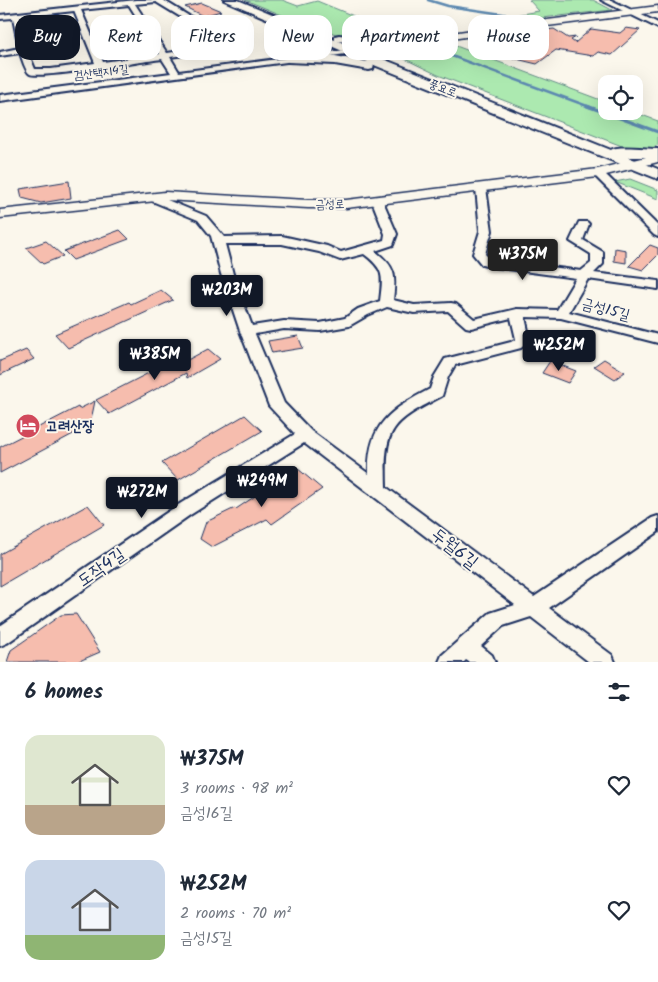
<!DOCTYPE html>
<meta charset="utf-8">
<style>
:root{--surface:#fff;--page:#f6f6f7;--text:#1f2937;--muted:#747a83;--accent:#111827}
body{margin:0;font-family:Kalam,"Poor Story",sans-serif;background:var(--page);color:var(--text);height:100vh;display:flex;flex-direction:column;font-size:19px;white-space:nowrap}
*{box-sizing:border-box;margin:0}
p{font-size:16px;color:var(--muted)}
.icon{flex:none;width:28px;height:28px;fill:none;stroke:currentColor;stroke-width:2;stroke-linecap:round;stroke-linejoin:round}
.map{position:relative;height:662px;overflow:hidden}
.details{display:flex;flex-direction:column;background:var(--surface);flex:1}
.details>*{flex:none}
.banner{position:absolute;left:15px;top:15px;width:629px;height:45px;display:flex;gap:10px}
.fabs{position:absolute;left:598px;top:75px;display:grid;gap:10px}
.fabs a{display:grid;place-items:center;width:45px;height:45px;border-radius:10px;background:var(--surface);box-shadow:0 5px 20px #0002;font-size:25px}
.price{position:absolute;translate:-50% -42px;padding:0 11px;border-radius:5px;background:var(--accent);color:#fff;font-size:16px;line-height:32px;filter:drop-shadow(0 1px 2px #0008)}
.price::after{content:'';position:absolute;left:50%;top:30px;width:15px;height:11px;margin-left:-8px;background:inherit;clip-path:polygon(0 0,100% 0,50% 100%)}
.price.on{background:#222;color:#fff}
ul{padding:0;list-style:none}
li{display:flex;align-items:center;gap:15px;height:125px;padding:0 25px}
li span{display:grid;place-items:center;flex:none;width:140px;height:100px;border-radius:15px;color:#555}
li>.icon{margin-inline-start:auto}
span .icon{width:60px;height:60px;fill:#fffc;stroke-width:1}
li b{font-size:21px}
h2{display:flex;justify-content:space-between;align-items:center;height:60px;padding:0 25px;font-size:21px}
.tag{padding:0 18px;border-radius:15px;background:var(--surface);box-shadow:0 5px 20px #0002;font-size:18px;line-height:45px}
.tag.on{background:var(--accent);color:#fff}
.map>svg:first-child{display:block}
.green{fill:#ace9b0;stroke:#648c87}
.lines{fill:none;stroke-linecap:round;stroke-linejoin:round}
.stream-far1{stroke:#5b88b0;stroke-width:2.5}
.stream{stroke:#5b88b0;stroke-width:3}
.building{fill:#f6bdae;stroke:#1b2f5e}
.minor-casing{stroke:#1b2f5e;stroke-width:4}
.tertiary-casing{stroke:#1b2f5e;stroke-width:3}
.secondary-casing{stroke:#1b2f5e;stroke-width:4}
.minor{fill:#fbf7ec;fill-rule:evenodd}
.tertiary{fill:#fbf7ec;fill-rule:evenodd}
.secondary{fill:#fbf7ec;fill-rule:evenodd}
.labels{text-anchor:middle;stroke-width:4;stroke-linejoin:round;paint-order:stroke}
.far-street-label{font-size:12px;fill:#1b2f5e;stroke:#fbf7ec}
.street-label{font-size:15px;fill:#1b2f5e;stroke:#fbf7ec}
.poi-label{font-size:15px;font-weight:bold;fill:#1b2f5e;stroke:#fbf7ec;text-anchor:start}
.near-street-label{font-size:18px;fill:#1b2f5e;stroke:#fbf7ec}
</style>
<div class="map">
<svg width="658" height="662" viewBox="0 0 658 662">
<rect width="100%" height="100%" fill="#fbf7ec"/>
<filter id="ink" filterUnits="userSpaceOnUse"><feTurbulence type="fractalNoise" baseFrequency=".02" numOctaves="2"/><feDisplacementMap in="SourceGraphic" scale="10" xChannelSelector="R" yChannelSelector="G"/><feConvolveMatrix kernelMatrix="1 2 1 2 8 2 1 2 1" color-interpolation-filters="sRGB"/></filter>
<g filter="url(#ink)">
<g class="green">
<path d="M245,0H282L298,6L317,1L361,19L409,34C399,36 388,38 378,38C333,41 287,16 245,0Z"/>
<path d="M529,0H593L612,10L524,20L515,15L539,11Z"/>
<path d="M448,43L606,102V111H631L658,121V145L652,148H627L438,75L399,56L413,49Z"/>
<path d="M630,179L658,190V199L615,182Z"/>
</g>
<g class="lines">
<g class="stream-far1">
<path d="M428,0L448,6L530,18"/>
<path d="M430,48L590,107"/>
</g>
<path class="stream" d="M587,106L658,132"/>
</g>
<g class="building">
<path d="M202,3L221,11L203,16L185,7Z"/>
<path d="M626,28L640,30L612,55L598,52L593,56L556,50L537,64L504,56L523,44L540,41L527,32L554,29L568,38L576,37L571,40L575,43L591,29L620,33Z"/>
<path d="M69,181L71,198L41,203L22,198L20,189Z"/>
<path d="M120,230L129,239L73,260L64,251Z"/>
<path d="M46,241L63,256L43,264L26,248Z"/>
<path d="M650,245L658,248V255L643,270L629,266Z"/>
<path d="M615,248L626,250V263L614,261Z"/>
<path d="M161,290L173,300L68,348L55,334L129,302L131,304Z"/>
<path d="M298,336L303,348L272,353L268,341Z"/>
<path d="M208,349L220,359L187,378L186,373L109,414L96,400L174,360L178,365Z"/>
<path d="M26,350L34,359L0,375V361Z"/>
<path d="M604,359L625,372L615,379L594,366Z"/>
<path d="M550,361L576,371L568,383L542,373Z"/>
<path d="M95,401L90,425L0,473V447L78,407L79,409Z"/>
<path d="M245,415L262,431L178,480L162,463Z"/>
<path d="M297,468L322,489L272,524L267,519L212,547L200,539L206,522L235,508L236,509Z"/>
<path d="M88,505L104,525L0,586V554Z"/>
<path d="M76,614L100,652L77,662H7L11,650L61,615Z"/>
</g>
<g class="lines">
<defs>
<g id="minor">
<path d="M136,0H163L189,16L243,40L233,48L170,57L179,72L353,49L357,51L353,53L0,101V95L171,73L162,59C144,61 40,79 30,74C25,71 22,58 20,53L0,56V52L19,48L13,18L0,19V15ZM156,2L184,19L234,41L231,44L167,53L135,4ZM129,5L160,54L103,62L81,10ZM74,11L95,63L51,69H35L27,50L20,17Z"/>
<path d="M601,0H611L658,23V28Z"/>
<path d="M598,170L602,171L658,226V237L654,235L594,175L593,173Z"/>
<path d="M481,185L486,188L492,231L485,254L490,259L581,271L591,263V254L570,241L579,222H587L589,224L583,240L603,252V264L594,273L658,281V289L588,279L569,312L658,335V343L561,318L525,317L530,340L521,348L455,365L448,377L442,396C390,423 384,428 386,487L534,597L652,518L658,516V532L549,608L612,655L615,662H589L531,617L503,626L481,646L492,655L495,662H469L466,660L464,662H439L442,655L490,613L515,605L304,443L190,515L7,643L0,646V626L178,505L295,434L269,406L240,331L221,274L211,236L198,220L147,199L145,197L147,195H155L206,216L224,237L282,236L327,246L341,252L384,240L385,234L372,201L374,199H382L397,234L393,245L375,251C396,267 396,275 393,300L414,305L451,303L456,304L474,319L517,309L557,310L576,278L486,266L482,265L473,254L480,231L476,188ZM225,244H282L319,252L340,260L364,254C385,270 383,276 380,301L358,309L345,318L320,323L284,321L252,326L233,274ZM387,307L414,313L448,311L466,327L471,328L511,318L516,339L511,342L445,359L434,377L430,389C390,410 367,425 369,474L311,431L284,403L255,334L284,329L320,331L349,326L368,315Z"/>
</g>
<g id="tertiary">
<path d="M658,6V12L485,34L353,54L348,51L353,48L485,28Z"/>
<path d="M658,154V162L598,177L346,208H308L165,200L0,218V210L165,192L308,200H346L598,169Z"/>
</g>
<path id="secondary" d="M224,0H238L335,40V36L339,35L365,38L422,39L424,41L418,44H365L338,41L611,150C617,145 647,149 658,149V157H628L658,169V179L374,65L373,69L369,70L335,64L288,62L286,59L288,56L292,55L335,56L368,62Z"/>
</defs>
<use href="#minor" class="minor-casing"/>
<use href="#tertiary" class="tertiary-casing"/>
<use href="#secondary" class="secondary-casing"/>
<use href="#minor" class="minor"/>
<use href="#tertiary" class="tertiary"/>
<use href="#secondary" class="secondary"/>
</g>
</g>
<defs>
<symbol id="hotel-disc" viewBox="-11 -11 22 22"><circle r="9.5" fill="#d1495b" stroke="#fbf7ec"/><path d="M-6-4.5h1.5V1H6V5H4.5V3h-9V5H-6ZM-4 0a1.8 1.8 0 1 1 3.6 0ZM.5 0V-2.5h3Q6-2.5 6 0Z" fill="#fff"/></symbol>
</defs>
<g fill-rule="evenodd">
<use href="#hotel-disc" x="14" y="412" width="28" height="28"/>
</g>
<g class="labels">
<g class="far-street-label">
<text transform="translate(101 72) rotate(-7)" y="4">검산택지4길</text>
<text transform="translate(443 88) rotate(22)" y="4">풍요로</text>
<text transform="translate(330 204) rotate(-1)" y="4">금성로</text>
</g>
<g class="street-label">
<text transform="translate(606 309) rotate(15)" y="5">금성15길</text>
</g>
<g class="poi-label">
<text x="46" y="431">고려산장</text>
</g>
<g class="near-street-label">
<text transform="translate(455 548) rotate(38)" y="6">두월6길</text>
<text transform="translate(101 567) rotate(-35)" y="6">도작4길</text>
</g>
</g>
</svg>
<div class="fabs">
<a><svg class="icon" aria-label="locate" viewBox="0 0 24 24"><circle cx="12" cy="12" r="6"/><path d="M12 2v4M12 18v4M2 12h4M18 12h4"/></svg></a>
</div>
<b class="price on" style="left:523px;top:281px">₩375M</b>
<b class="price" style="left:227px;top:317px">₩203M</b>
<b class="price" style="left:559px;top:372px">₩252M</b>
<b class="price" style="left:155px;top:381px">₩385M</b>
<b class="price" style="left:262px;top:508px">₩249M</b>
<b class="price" style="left:142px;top:519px">₩272M</b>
<div class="banner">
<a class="tag on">Buy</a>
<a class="tag">Rent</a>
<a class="tag">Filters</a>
<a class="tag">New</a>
<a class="tag">Apartment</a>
<a class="tag">House</a>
</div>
</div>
<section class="details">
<h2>6 homes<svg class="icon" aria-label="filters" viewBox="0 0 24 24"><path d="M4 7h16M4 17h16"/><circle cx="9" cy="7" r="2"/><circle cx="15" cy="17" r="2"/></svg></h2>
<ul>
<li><span style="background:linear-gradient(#dfe7d0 70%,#b9a48a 0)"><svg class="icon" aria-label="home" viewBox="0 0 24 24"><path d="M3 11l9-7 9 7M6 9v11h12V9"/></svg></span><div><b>₩375M</b><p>3 rooms · 98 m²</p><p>금성16길</p></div><svg class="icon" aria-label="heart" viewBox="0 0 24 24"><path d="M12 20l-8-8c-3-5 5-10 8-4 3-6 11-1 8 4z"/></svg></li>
<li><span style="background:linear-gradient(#c9d6e8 75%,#8fb573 0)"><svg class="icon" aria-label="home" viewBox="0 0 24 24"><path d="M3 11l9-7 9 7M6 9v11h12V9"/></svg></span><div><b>₩252M</b><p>2 rooms · 70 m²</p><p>금성15길</p></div><svg class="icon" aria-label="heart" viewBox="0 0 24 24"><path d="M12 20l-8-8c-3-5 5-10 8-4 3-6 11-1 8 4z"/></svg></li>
</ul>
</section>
